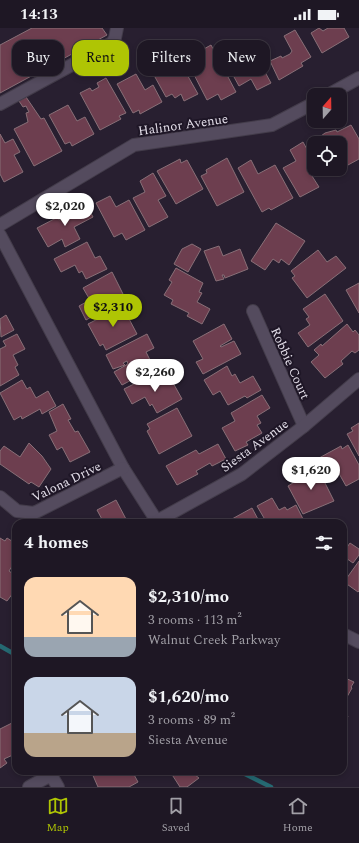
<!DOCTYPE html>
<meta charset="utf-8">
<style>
:root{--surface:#1e1724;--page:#2b2431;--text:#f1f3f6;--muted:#a19fa6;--line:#3c3641;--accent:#afc504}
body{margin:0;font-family:Spectral,serif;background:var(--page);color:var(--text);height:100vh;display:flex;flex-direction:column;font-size:15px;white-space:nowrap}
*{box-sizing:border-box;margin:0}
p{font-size:13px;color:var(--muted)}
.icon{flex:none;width:22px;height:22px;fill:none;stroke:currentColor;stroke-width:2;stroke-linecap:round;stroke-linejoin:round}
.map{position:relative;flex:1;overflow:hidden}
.details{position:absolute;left:12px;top:491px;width:335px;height:256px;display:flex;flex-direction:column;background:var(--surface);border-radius:12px;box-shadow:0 2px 6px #0003,0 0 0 1px var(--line)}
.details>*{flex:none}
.hud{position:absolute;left:12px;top:12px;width:335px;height:36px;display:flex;gap:8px}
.needle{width:26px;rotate:20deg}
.tools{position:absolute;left:307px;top:60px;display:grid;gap:8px}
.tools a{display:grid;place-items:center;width:40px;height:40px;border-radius:8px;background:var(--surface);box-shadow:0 2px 6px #0003,0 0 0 1px var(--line);font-size:20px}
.price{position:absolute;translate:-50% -34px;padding:0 9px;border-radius:14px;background:#fff;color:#222;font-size:13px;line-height:26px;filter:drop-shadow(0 1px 2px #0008)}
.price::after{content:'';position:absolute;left:50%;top:24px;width:12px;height:9px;margin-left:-6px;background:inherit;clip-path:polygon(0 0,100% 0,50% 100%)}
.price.active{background:var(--accent);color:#111}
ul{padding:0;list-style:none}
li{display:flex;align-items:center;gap:12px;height:100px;padding:0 12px}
li span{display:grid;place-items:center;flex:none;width:112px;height:80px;border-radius:12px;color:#555}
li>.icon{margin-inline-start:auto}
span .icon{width:48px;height:48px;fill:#fffc;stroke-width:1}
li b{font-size:17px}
h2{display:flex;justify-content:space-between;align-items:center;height:48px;padding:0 12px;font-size:17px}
.chip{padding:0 14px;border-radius:12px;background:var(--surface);box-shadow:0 2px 6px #0003,0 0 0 1px var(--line);font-size:14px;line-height:36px}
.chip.active{background:var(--accent);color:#111}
.status{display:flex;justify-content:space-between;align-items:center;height:28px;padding:0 20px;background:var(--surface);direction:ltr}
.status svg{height:11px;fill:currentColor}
.dock{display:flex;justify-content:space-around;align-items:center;height:56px;border-top:1px solid var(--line);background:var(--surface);font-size:11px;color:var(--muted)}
.dock a{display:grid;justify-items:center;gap:2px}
.dock .active{color:var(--accent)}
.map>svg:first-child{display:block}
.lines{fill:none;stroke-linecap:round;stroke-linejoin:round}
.stream{stroke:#256972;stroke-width:4.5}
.building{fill:#6d3e4f;stroke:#886f77}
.minor-casing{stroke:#433c4a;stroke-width:14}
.minor{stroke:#544b5e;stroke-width:12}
.labels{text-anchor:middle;stroke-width:4;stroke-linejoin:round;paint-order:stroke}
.street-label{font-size:13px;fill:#e3dee9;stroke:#1e1626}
</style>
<div class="status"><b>14:13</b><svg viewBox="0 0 49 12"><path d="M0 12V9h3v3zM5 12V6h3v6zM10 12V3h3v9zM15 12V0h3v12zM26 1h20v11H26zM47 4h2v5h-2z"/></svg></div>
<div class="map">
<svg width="359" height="759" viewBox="0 0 359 759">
<rect width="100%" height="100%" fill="#281f30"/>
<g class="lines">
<g class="stream">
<path d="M0,618L16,627"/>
<path d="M239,743L271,759"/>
</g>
</g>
<g class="building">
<path d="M32,0H102L107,7L0,65V17Z"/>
<path d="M319,0L323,3L328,0H344L349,9L322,25L311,5Z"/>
<path d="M295,2L311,29L301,35L303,38L279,52L270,33L281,28L282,30L290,26L292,23L284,8Z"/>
<path d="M249,15L271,55L257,62L251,51L239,58L223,29Z"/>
<path d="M211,17L236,64L221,72L218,66L207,72L186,31Z"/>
<path d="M169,30L178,47L185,43L198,66L184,73L181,66L175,70L172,66L166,69L150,40Z"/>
<path d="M136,46L145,62L153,57L162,74L140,86L139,82L133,85L117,56Z"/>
<path d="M106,50L126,85L119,88L121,91L100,102L80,65L90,60L92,63L99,59L97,55Z"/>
<path d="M26,69L41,91L44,90L62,123L34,138L14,101L28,94L26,85L29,84L26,78L23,79L19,73Z"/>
<path d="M68,77L77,93L85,89L94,106L72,118L70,114L65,116L49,87Z"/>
<path d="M351,97L359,111V131L337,143L336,141H340V115H314V116L313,115L322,110L321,108L325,105L336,102L337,104Z"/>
<path d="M0,106L5,115L13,111L20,124L14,127L23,144L4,154L0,146Z"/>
<path d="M303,114L314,134V141H318L319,144L312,148L319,159L300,169L283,140L296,133L290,122Z"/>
<path d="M227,130L244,164L217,178L201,148L207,145L206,142Z"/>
<path d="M180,131L181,135L187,132L203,161L176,176L157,143Z"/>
<path d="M251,132L258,146L275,137L293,170L271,182L269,180L262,184L238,140Z"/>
<path d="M153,145L166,168L158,172L168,189L149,199L133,170L145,164L140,153Z"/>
<path d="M110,168L116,179L129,172L145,202L126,212L122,205L114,209L96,175Z"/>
<path d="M85,174L93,189L74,199L80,211L65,219L62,211L48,219L37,200L58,189L59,192L73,185L72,181Z"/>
<path d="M276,195L305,213L289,237L281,231L279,235L273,231L265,242L251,233Z"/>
<path d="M87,214L95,230L100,228L107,241L86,251L82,243L79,245L75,237L61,244L54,231Z"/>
<path d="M192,216L201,221L188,244L174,236L182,221Z"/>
<path d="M219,218L223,228L240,221L248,241L225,250L224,247H222L224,251L216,253L204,223Z"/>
<path d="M318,222L327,234L336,228L346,240L307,270L292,250L295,248L291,243Z"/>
<path d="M176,240L203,255L199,264L202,265L197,274L210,281L202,296L187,288L189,285L171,276L173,272L164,267L172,254L169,252Z"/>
<path d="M112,244L125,270L86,292L79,278L90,272L83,260Z"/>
<path d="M359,255V285L346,262Z"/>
<path d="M325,266L343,293L308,319L298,305L310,297L306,291L309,289L303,281Z"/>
<path d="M125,277L129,286L127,287L137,306L106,322L103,316L100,318L88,296Z"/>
<path d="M6,287L14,302L1,309L0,291Z"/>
<path d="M224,296L232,311L220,318L221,319L234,313L241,326L203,346L196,334L203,331L193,313Z"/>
<path d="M347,296L353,304L355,302L359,307V322L355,325L352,323L341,333L343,336L325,350L311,334L319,327L314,322L321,316L322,318Z"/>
<path d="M17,306L25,321L13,327L18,337L15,339L19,347L0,358V321L6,318L3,313Z"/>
<path d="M147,306L154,320L146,324L154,340L122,357L114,344L128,336L127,333L123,335L125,337L113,341L106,327Z"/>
<path d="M227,338L232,348L235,346L240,355L253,348L261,362L247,370L245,368L228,377L220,363L213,367L204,352Z"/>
<path d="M157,346L159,350L172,353L182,371L157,385L152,376L150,378L145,369L132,376L124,361L138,354L139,356Z"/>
<path d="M22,352L27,361L30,359L36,370L48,363L56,378L42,386L40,381L22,391L21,388L14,392L0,365Z"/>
<path d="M262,367L270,380L257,388L261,395L257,397L262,405L246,414L248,417L235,423L222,400L235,393L231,385Z"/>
<path d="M63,376L71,391L68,392L75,404L78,403L90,424L70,434L62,419L57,422L49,407L57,403L49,384Z"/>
<path d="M177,380L192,408L159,426L147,403L150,401L147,396Z"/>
<path d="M359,395V428L347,406L353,403L351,400Z"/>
<path d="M29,415L42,428L51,441L39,459L31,454L29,456L0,436V423L4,418L20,429Z"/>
<path d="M218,416L226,431L212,438L210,435L196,443L198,446L177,457L166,438L196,422L199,426Z"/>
<path d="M348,417L359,437V451L346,458L337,442L328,446L319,430L341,418L342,421Z"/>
<path d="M316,437L334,473L303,486L288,458L296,453L294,449Z"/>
<path d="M272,470L279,482L285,479L287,482L296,477L305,495H267L257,478Z"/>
<path d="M116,472L127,493L124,495H104L97,482Z"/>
<path d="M252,480L260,495H232L233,494L232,491Z"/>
<path d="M0,510L5,513L7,510L15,515L13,518L16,520V532L9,543L16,548V561L7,573L0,569Z"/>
<path d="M350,515L359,521V527L353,535L343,528V525Z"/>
<path d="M359,533V563L358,564L344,554Z"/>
<path d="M343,649L354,654L351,659L352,660L343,676Z"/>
<path d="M343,685L348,688L343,699Z"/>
<path d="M12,695L16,702V723L15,726L4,731L7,735L0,740V701Z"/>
<path d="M91,743H132L138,754L129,759H98Z"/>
<path d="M174,743H190L199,750L187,759H180L171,745Z"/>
</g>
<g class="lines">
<defs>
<g id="minor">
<path d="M328,67L359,50"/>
<path d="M0,76L112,15L115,10L117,0"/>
<path d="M0,197L134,117L272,97L314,75"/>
<path d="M0,207L123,440L158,495"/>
<path d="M253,283L304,398"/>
<path d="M0,469L17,483L34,485L123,440"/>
<path d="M157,493L242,446L304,398L359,351"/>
<path d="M343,606L359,614"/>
<path d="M29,759L51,747L58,759"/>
</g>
</defs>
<use href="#minor" class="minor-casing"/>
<use href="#minor" class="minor"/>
</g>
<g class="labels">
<g class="street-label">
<text transform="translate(183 96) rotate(-8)" y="5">Halinor Avenue</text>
<text transform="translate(291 335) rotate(66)" y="5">Robbie Court</text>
<text transform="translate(254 417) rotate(-36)" y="5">Siesta Avenue</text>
<text transform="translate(66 453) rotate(-26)" y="5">Valona Drive</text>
</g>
</g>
</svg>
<div class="tools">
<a><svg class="needle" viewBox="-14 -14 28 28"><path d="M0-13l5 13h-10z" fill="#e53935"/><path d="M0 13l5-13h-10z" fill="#a19fa6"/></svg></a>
<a><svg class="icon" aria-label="locate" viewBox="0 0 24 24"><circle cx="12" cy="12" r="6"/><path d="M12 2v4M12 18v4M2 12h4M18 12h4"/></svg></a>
</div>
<b class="price" style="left:65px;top:199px">$2,020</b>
<b class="price active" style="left:113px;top:300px">$2,310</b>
<b class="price" style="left:155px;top:365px">$2,260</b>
<b class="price" style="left:311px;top:463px">$1,620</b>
<div class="hud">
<a class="chip">Buy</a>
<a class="chip active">Rent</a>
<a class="chip">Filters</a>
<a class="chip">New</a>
</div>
<section class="details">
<h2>4 homes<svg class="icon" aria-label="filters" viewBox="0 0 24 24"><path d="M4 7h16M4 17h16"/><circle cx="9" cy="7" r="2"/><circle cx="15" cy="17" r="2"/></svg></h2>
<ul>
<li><span style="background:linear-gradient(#ffd9b3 75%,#9aa5b1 0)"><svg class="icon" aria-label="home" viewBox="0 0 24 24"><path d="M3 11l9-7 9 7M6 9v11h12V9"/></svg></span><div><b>$2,310/mo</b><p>3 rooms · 113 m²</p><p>Walnut Creek Parkway</p></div></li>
<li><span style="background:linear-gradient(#c9d6e8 70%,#b9a48a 0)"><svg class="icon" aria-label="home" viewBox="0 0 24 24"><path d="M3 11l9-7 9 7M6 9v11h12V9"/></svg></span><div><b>$1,620/mo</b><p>3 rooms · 89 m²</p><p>Siesta Avenue</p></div></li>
</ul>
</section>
</div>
<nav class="dock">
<a class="active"><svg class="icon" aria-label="map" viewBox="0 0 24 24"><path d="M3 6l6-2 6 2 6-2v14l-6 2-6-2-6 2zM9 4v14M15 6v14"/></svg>Map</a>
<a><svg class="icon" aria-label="saved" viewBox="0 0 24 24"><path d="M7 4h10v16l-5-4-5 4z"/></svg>Saved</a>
<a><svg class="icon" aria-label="home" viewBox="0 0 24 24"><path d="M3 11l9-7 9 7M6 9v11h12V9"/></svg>Home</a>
</nav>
